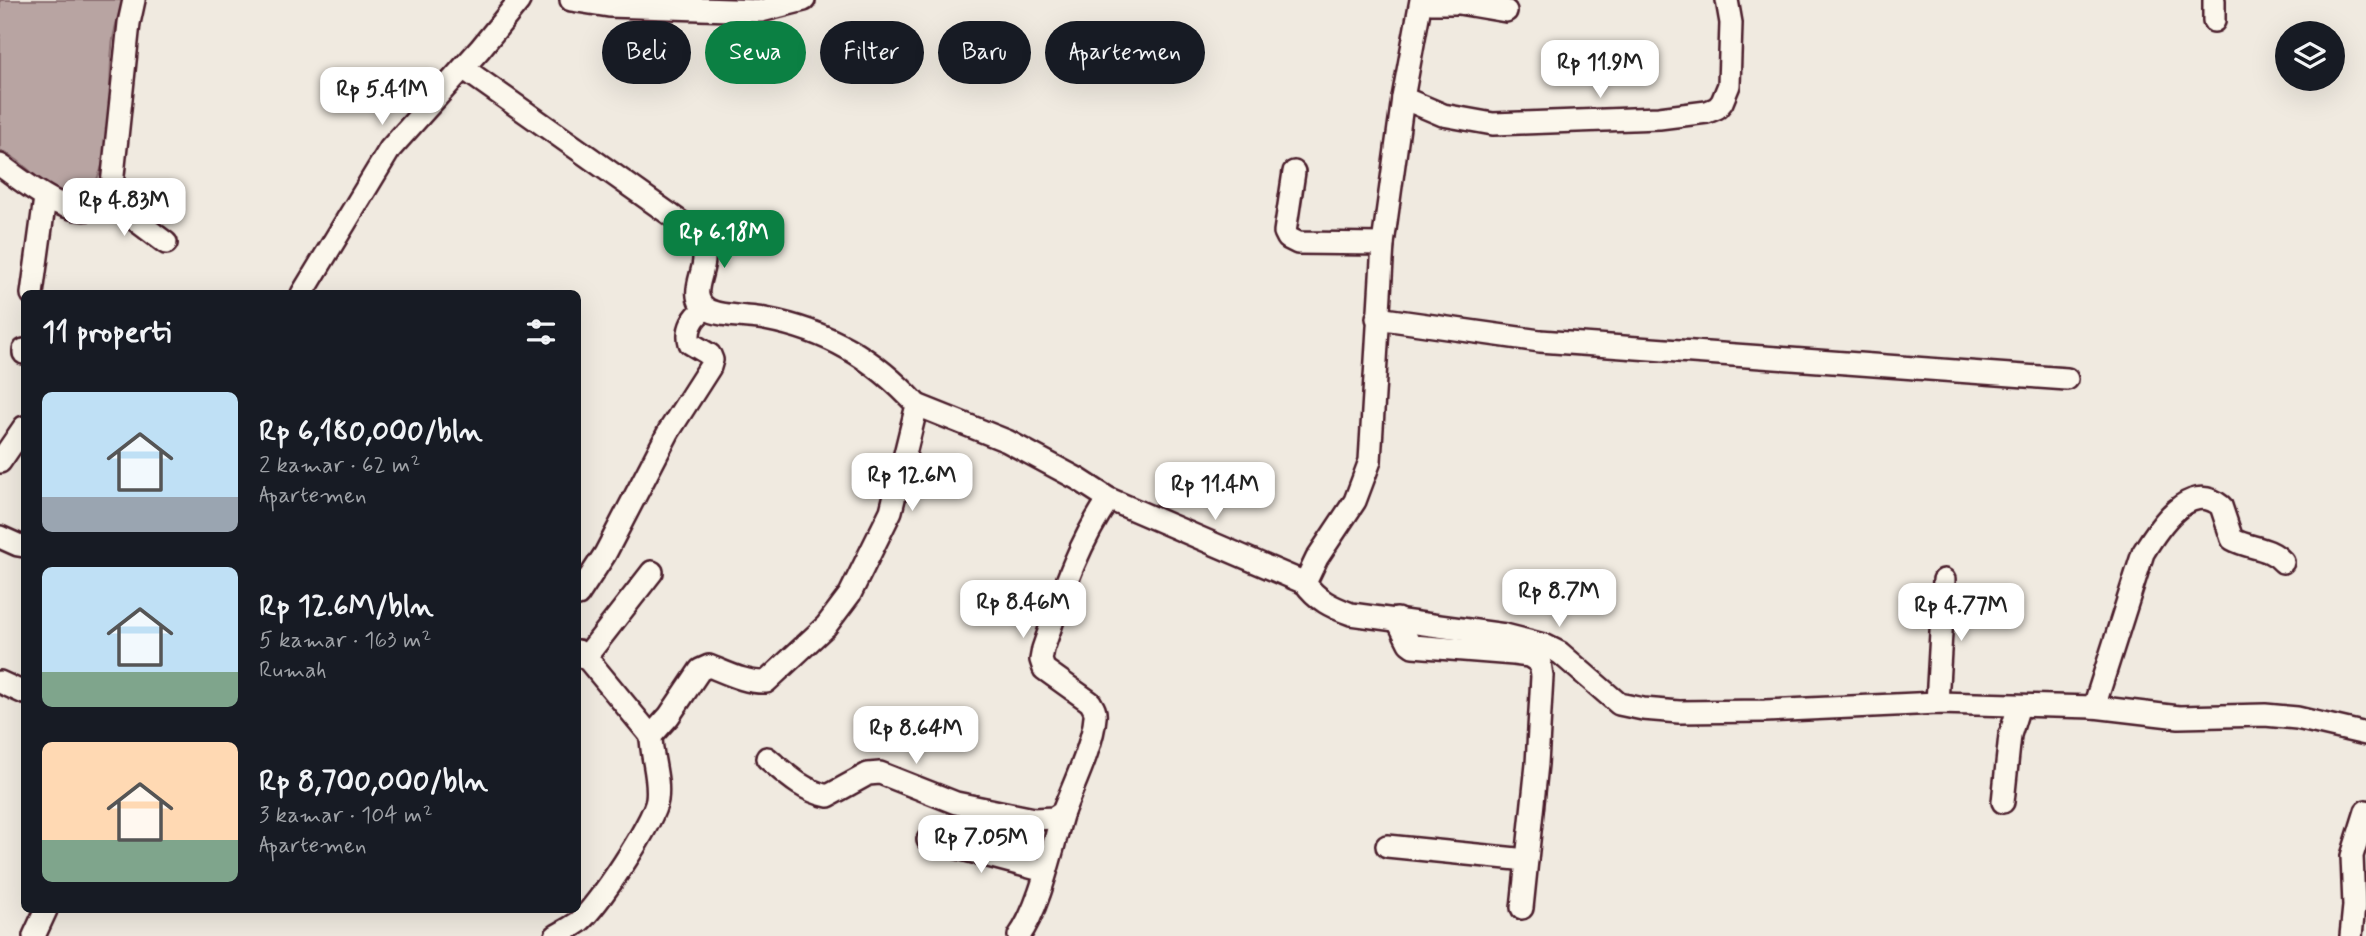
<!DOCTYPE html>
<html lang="id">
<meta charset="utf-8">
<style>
:root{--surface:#171b24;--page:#242831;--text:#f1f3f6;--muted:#9ea1a6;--accent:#0b8043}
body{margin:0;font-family:Mynerve,sans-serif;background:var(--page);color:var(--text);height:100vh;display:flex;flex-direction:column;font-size:26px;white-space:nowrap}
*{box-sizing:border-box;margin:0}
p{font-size:23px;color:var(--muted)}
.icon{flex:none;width:38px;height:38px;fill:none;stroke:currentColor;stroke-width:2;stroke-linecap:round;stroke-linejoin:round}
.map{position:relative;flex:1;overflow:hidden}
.sheet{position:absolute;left:21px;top:290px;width:560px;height:623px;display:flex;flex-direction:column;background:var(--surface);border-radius:10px;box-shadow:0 7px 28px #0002}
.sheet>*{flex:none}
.hud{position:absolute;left:602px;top:21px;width:665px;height:63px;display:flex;gap:14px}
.buttons{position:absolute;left:2275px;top:21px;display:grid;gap:14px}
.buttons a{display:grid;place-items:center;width:70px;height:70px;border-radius:50%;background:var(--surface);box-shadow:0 7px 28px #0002;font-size:35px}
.price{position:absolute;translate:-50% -60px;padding:0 16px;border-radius:14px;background:#fff;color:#222;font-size:23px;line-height:46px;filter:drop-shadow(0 2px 4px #0008)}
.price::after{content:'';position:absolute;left:50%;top:42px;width:21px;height:16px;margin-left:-10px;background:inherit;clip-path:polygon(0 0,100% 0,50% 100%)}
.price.active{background:var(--accent);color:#fff}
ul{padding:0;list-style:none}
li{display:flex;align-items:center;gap:21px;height:175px;padding:0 21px}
li span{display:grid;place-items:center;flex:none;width:196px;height:140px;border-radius:10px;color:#555}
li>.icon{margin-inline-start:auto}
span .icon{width:84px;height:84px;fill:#fffc;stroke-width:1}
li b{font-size:30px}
h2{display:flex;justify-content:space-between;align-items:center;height:84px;padding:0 21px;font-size:30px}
.chip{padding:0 24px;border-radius:32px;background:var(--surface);box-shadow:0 7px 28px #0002;font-size:24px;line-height:63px}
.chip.active{background:var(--accent);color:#fff}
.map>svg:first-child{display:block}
.water{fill:#b8a4a2;stroke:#8c6f72;stroke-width:2}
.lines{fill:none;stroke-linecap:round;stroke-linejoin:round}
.minor-casing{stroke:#4a1f2b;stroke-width:26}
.minor{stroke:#fbf7ec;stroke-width:21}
</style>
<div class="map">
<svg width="2366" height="936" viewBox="0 0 2366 936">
<rect width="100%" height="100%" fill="#f0eae0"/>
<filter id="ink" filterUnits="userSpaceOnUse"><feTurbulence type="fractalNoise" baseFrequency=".0143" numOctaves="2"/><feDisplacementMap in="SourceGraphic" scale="14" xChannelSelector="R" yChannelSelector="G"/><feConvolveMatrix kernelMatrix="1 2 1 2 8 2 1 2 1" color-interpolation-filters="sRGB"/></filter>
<g filter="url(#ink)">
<path class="water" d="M0,0H123C118,16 113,32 112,48C107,96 117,150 90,193C48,208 34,162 0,151Z"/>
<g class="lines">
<defs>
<g id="minor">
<path d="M571,0L609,6L761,11L804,0"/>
<path d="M1506,11L1459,3H1431L1421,0L1403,98L1383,244L1370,461L1355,501L1317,558L1305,583C1317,600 1332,607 1351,614L1505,635L1544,645L1560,653L1619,704L1643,709L1679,712L1765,711L1937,703L2094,707L2179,717L2265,715L2297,718L2366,734"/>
<path d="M2214,21V0"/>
<path d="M463,68L692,230C699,239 705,247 704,259C704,275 688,297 707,309C719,317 750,316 765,319C828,331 874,358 917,405L891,511L850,594L826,626L766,682C746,683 727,673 709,666L700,670L669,716L651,736C651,757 660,778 657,800C654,822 597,907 579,922C572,927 564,931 556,936"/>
<path d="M1403,98L1443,115L1493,124L1659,118L1707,112L1717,108L1722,102L1729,85L1731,23L1727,0"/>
<path d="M0,165C22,180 73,225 100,204C106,199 109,192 112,185L129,23L134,0"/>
<path d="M1294,172L1285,232L1288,238L1298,243L1383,244"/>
<path d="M106,198L166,243"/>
<path d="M32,294L45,198"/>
<path d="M302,294L390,149L480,49L519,1"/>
<path d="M1377,318L1540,341L2067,379"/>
<path d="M24,353V350"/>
<path d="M917,405L1007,441L1078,479L1109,499L1305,583"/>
<path d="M0,462L24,427"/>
<path d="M0,537L18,545L24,546"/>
<path d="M578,595L605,554L669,431L710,367L712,360L710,355L690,343C686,329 694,316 705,309"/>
<path d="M1397,619L1409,643L1413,646L1514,654L1529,656L1540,663L1542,676L1537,764L1522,908"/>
<path d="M578,651L590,662L651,736"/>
<path d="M585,658L652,572"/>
<path d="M0,682L24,693"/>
<path d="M1937,703L1944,580"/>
<path d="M2094,707L2143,553C2157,530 2189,479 2221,506L2232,539C2249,549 2269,546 2283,562"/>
<path d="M767,758C786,774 803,791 828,796L868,774L880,773L956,803L1034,819L1054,818L1063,812C1073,786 1093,745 1095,717C1096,711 1093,707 1090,702L1044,669L1041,660L1043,649C1061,597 1077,545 1109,499"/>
<path d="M2003,802L2010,735L2019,706"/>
<path d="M928,840L1045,871"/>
<path d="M1387,846L1527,860"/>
<path d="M34,936L46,910"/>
<path d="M1019,936C1040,907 1052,848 1063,812"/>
<path d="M2351,936L2354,906L2352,856L2366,811"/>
</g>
</defs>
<use href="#minor" class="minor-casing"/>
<use href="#minor" class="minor"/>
</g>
</g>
</svg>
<div class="buttons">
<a><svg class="icon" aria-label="layers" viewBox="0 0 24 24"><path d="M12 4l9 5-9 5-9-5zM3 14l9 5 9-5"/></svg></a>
</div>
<b class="price" style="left:1600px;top:100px">Rp 11.9M</b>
<b class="price" style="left:382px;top:127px">Rp 5.41M</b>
<b class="price" style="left:124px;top:238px">Rp 4.83M</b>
<b class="price active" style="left:724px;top:270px">Rp 6.18M</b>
<b class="price" style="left:912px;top:513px">Rp 12.6M</b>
<b class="price" style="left:1215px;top:522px">Rp 11.4M</b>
<b class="price" style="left:1559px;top:629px">Rp 8.7M</b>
<b class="price" style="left:1023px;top:640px">Rp 8.46M</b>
<b class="price" style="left:1961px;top:643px">Rp 4.77M</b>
<b class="price" style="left:916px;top:766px">Rp 8.64M</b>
<b class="price" style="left:981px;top:875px">Rp 7.05M</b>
<div class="hud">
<a class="chip">Beli</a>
<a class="chip active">Sewa</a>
<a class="chip">Filter</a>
<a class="chip">Baru</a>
<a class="chip">Apartemen</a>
</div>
<section class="sheet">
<h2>11 properti<svg class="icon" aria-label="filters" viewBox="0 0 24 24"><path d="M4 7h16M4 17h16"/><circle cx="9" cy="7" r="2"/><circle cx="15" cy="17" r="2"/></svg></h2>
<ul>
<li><span style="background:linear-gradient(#bfe0f5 75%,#9aa5b1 0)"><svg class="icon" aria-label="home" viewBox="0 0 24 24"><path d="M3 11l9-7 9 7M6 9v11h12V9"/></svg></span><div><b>Rp 6,180,000/bln</b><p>2 kamar · 62 m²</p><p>Apartemen</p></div></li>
<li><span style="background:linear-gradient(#bfe0f5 75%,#7fa58c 0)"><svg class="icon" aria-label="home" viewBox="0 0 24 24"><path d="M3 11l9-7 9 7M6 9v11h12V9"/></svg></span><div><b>Rp 12.6M/bln</b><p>5 kamar · 163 m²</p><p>Rumah</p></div></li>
<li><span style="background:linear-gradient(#ffd9b3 70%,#7fa58c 0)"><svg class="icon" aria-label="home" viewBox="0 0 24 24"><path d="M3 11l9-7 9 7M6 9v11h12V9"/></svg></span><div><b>Rp 8,700,000/bln</b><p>3 kamar · 104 m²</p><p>Apartemen</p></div></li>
</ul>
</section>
</div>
